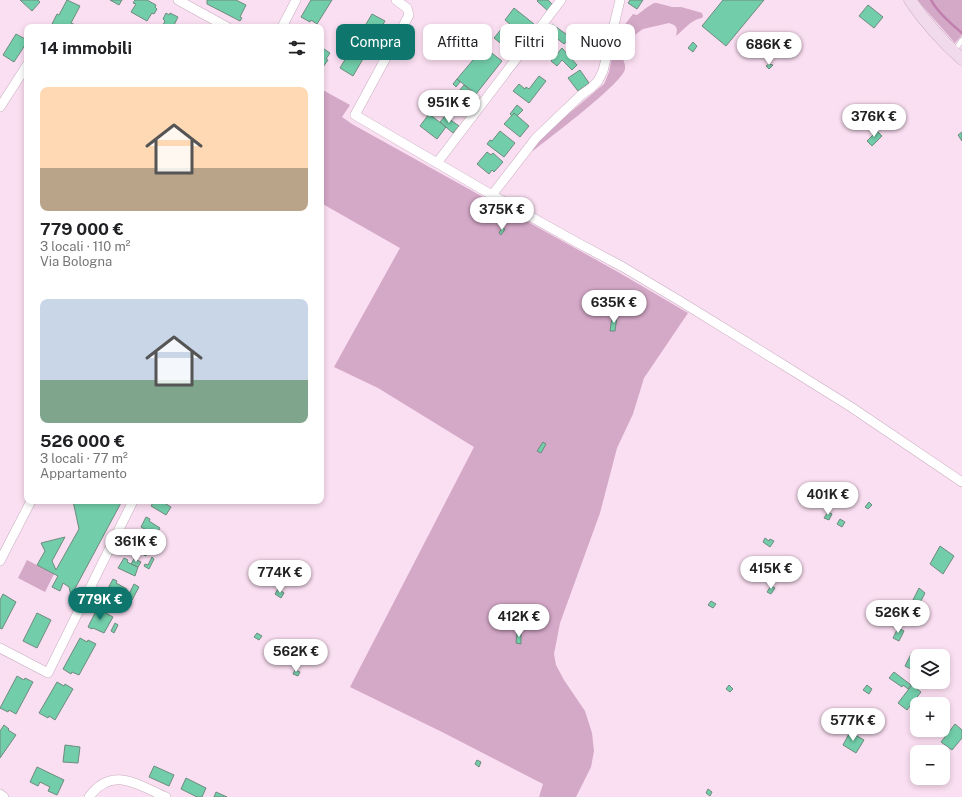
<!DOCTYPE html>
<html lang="it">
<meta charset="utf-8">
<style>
:root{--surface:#fff;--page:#f2f2f2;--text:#202124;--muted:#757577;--accent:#0f766e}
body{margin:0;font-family:"Public Sans",sans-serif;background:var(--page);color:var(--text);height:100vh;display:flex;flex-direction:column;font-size:15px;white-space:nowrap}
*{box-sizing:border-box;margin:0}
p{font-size:13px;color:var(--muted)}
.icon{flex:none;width:22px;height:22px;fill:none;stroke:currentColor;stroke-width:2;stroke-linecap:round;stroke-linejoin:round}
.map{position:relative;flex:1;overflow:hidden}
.drawer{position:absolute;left:24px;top:24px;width:300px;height:480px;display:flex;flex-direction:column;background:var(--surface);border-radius:8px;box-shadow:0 2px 6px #0003}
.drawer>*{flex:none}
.banner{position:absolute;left:336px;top:24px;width:380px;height:36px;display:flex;gap:8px}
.controls{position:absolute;left:910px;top:649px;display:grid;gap:8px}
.controls a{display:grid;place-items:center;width:40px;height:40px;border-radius:8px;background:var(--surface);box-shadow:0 2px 6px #0003;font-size:20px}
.price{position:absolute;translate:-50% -34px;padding:0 9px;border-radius:14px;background:#fff;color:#222;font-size:13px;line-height:26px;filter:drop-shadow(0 1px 2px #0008)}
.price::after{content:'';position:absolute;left:50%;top:24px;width:12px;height:9px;margin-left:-6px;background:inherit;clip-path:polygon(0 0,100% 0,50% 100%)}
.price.active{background:var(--accent);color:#fff}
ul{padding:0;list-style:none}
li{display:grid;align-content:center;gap:8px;height:212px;padding:0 16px}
li span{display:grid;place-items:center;height:124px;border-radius:8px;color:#555}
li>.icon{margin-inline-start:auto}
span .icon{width:72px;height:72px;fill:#fffc;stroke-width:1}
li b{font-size:17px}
h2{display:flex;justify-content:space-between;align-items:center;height:48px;padding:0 16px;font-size:17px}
.chip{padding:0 14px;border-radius:8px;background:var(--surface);box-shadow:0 2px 6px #0003;font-size:14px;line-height:36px}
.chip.active{background:var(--accent);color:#fff}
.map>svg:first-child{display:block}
.green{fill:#d4a8c7}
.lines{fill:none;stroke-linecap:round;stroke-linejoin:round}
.stream{stroke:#c07faf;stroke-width:2.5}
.building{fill:#72cdaa;stroke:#6e8b7e}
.lane-casing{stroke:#c7adbf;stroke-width:5.5}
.street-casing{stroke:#c7adbf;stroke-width:10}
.secondary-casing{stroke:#c7adbf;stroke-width:13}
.lane{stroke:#fff;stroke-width:4.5}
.street{stroke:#fff;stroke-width:9}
.secondary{stroke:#f0daeb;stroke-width:12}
</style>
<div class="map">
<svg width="962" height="797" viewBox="0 0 962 797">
<rect width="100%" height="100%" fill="#fadef1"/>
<g class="green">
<path d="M917,0H962V35L955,43Z"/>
<path d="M654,3H657L672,7H681L699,12L702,13L703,16L702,18C690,20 685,29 676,36L677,30L676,27L674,25L669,23L643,29L629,39L621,55C623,59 626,65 625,69C623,83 548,139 533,151L531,149L548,131L604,84L609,72L617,33L623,27L633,14L637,15L646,8Z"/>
<path d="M321,89L350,105L342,117L352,124L618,272L688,313L644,378L633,414L617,448L600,513L560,623L554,654L556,665L564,680L585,711L592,733L594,751L591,767L576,797H539L543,784L444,733L350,687L474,447L378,388L334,367L400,248L321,203Z"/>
<path d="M27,560L54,574L45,592L18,578Z"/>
</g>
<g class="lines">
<path class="stream" d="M931,0C938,13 951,24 962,33"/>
</g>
<g class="building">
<path d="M20,0H38L40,2L32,11Z"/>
<path d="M67,0L80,6L71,23L80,27H57L52,24L57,14L59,15Z"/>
<path d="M110,0H122L119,5Z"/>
<path d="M135,0H147L156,5L155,7L157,9L154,14L152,13L147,21L131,12L136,4L133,3Z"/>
<path d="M207,0H236L246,5L240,17L242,18L240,21L207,4Z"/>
<path d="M311,0H332L317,24L311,20L310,22L301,17Z"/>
<path d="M538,0H548L553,5L548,11L537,1Z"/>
<path d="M630,0H643L637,9L628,3Z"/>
<path d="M723,0H764L726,46L702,26Z"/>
<path d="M868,5L883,17L874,28L859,16Z"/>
<path d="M514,8L534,24L524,35L521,32L516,38L518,39L509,50L494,38L503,27L507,30L511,25L505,20Z"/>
<path d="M166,13L169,15L170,13L178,17L173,27H162L165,21L163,19Z"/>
<path d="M372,14L385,21L353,76L340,68Z"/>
<path d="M552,24L570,37L564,44L554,36H550L545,33Z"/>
<path d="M16,34L27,40V42L14,62L3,55Z"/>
<path d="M693,42L697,46L693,52L688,48Z"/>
<path d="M321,47L330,53L326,59L328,60L323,67L321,66Z"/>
<path d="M484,47L502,61L476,94L457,79Z"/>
<path d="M562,48L577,65L572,70L562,60L557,66L551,61Z"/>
<path d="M769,64L773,65L769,69L766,66Z"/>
<path d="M580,70L589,83L578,91L568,78Z"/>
<path d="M539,76L546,81L529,103L513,91L519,84L525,89L526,87L529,89Z"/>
<path d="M457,79L460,82L456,87L453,84Z"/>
<path d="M464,85L480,99L475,104L459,91Z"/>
<path d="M517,105L523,110L517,116L514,113L512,116L510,114Z"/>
<path d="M431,110L435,113L432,116L429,113Z"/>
<path d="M514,113L529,126L520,137L504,124Z"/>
<path d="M429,114L446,127L437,139L420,126Z"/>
<path d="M445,116L459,126L453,133L440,122Z"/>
<path d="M500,131L515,143L504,157L487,144L490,140L492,141Z"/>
<path d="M877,131L882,136L872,146L867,141Z"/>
<path d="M962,132V141L958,135Z"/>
<path d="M487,152L491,155L493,153L503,162L494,172L492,170L489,174L477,164Z"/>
<path d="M502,228L505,229L501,235L499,233Z"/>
<path d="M612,317H617L615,331H610Z"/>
<path d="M543,442L546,444L541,453L537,451Z"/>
<path d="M73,501H122L71,596L69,587L63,583L60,591L52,587L58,576L37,565L45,551L41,543L65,537L52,561L56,570L79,529Z"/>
<path d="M154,501H161L171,507L166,515L151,506Z"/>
<path d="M869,502L872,505L868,509L865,507Z"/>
<path d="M828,512L832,514L829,520L824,518Z"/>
<path d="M146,517L150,519L149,521L160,528L156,535L141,527Z"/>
<path d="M840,519L845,522L842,527L837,524Z"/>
<path d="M134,537L139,539L138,542L150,547L146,556L129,548Z"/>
<path d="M765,538L769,541L770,539L774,541L770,547L763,542Z"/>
<path d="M157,539L162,542L160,546L155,543Z"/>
<path d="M940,546L954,556L943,574L930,564Z"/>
<path d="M152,557L154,559L149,569L144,566L145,564L148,565Z"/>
<path d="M124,558L128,560L127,562L138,567L135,576L118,568Z"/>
<path d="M134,559L141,562L138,567L131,564Z"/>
<path d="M113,579L117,581L116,583L127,589L119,605L108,599L107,600L103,598Z"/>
<path d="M134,584L139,587L132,600L127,598Z"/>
<path d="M771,586L775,588L771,594L767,592Z"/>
<path d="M919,588L925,593L919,605L913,600Z"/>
<path d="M278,589L284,593L281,598L275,594Z"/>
<path d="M3,594L16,602L2,629L0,628V600Z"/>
<path d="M711,601L716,604L713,608L708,605Z"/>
<path d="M98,607L102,610V611L113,617L104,633L93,628L92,629L88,627Z"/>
<path d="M37,613L51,620L37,648L23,641Z"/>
<path d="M115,623L118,625L114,633L111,631Z"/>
<path d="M898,628L904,631L899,641L893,638Z"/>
<path d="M517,632H521V644L516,643Z"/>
<path d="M257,633L262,636L259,640L254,637Z"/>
<path d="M80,638L87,642L88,640L96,644L79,675L72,672L71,674L63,669Z"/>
<path d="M912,652L919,656H917V672L905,666Z"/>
<path d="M943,669L950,673L943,686L935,682H943Z"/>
<path d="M295,670L300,672L298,676L293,674Z"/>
<path d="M894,672L911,685L908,689L903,685L902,687L889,678Z"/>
<path d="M17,676L24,680L25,678L33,682L16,714L9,710L8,712L0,708Z"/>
<path d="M57,682L64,686L65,684L73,689L55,720L49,716L48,718L39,713Z"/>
<path d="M729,685L733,689L730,692L726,689Z"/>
<path d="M867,685L872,689L869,694L863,690Z"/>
<path d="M912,685L921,692L907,710L898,703Z"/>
<path d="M955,724L962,730V738L952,750L941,742Z"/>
<path d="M4,725L9,729L8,730L16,735L0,758V731Z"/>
<path d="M850,732L864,740L856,753L843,745Z"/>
<path d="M65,745L80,747L78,763L63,762Z"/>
<path d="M477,760L481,762L479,767L475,764Z"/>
<path d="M154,766L174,775L169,786L149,777Z"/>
<path d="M37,767L64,780L57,795L48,791L50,787L40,782L38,786L30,782Z"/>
<path d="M186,778L206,788L202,797H197L181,789Z"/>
<path d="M708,789L712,792L710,796L706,793Z"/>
<path d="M216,792L227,797H214Z"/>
</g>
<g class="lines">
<defs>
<path id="lane" d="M955,50L962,40"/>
<g id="street">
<path d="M178,0L227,27"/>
<path d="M396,0L407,8L409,15L355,115L492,195L578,243L623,267L680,301L795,372L851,407L962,482"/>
<path d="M282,27L296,0"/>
<path d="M0,107L27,65"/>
<path d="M437,163L561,0"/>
<path d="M492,195L536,138L581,95L591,88L598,81L603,71L620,0"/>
<path d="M0,561L31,501"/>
<path d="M0,648L48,673L133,501"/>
<path d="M0,794L4,797"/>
<path d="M89,797C112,765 138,785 166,797"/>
</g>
<path id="secondary" d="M910,0C925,22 943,42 962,59"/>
</defs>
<use href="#lane" class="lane-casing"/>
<use href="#street" class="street-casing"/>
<use href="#secondary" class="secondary-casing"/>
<use href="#lane" class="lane"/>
<use href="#street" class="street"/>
<use href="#secondary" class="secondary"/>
</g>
</svg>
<div class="controls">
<a><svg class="icon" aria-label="layers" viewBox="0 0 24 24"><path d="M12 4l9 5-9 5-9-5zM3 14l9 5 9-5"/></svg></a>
<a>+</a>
<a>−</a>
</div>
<b class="price" style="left:769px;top:66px">686K €</b>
<b class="price" style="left:449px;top:124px">951K €</b>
<b class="price" style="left:874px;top:138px">376K €</b>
<b class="price" style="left:502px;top:231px">375K €</b>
<b class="price" style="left:614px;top:324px">635K €</b>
<b class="price" style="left:828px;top:516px">401K €</b>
<b class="price" style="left:136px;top:563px">361K €</b>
<b class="price" style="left:771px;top:590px">415K €</b>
<b class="price" style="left:280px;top:594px">774K €</b>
<b class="price active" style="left:100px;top:621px">779K €</b>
<b class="price" style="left:898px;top:634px">526K €</b>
<b class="price" style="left:519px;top:638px">412K €</b>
<b class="price" style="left:296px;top:673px">562K €</b>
<b class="price" style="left:853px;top:742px">577K €</b>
<div class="banner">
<a class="chip active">Compra</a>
<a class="chip">Affitta</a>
<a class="chip">Filtri</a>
<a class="chip">Nuovo</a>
</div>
<section class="drawer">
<h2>14 immobili<svg class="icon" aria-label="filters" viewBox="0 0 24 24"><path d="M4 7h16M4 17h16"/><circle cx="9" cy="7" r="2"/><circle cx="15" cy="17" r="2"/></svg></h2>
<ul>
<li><span style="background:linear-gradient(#ffd9b3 65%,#b9a48a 0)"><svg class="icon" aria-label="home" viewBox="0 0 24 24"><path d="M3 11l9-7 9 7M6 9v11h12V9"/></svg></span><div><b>779 000 €</b><p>3 locali · 110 m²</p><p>Via Bologna</p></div></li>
<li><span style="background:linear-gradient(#c9d6e8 65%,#7fa58c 0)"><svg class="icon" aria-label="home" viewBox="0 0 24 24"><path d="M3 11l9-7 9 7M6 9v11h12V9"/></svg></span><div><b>526 000 €</b><p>3 locali · 77 m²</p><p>Appartamento</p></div></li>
</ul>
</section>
</div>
